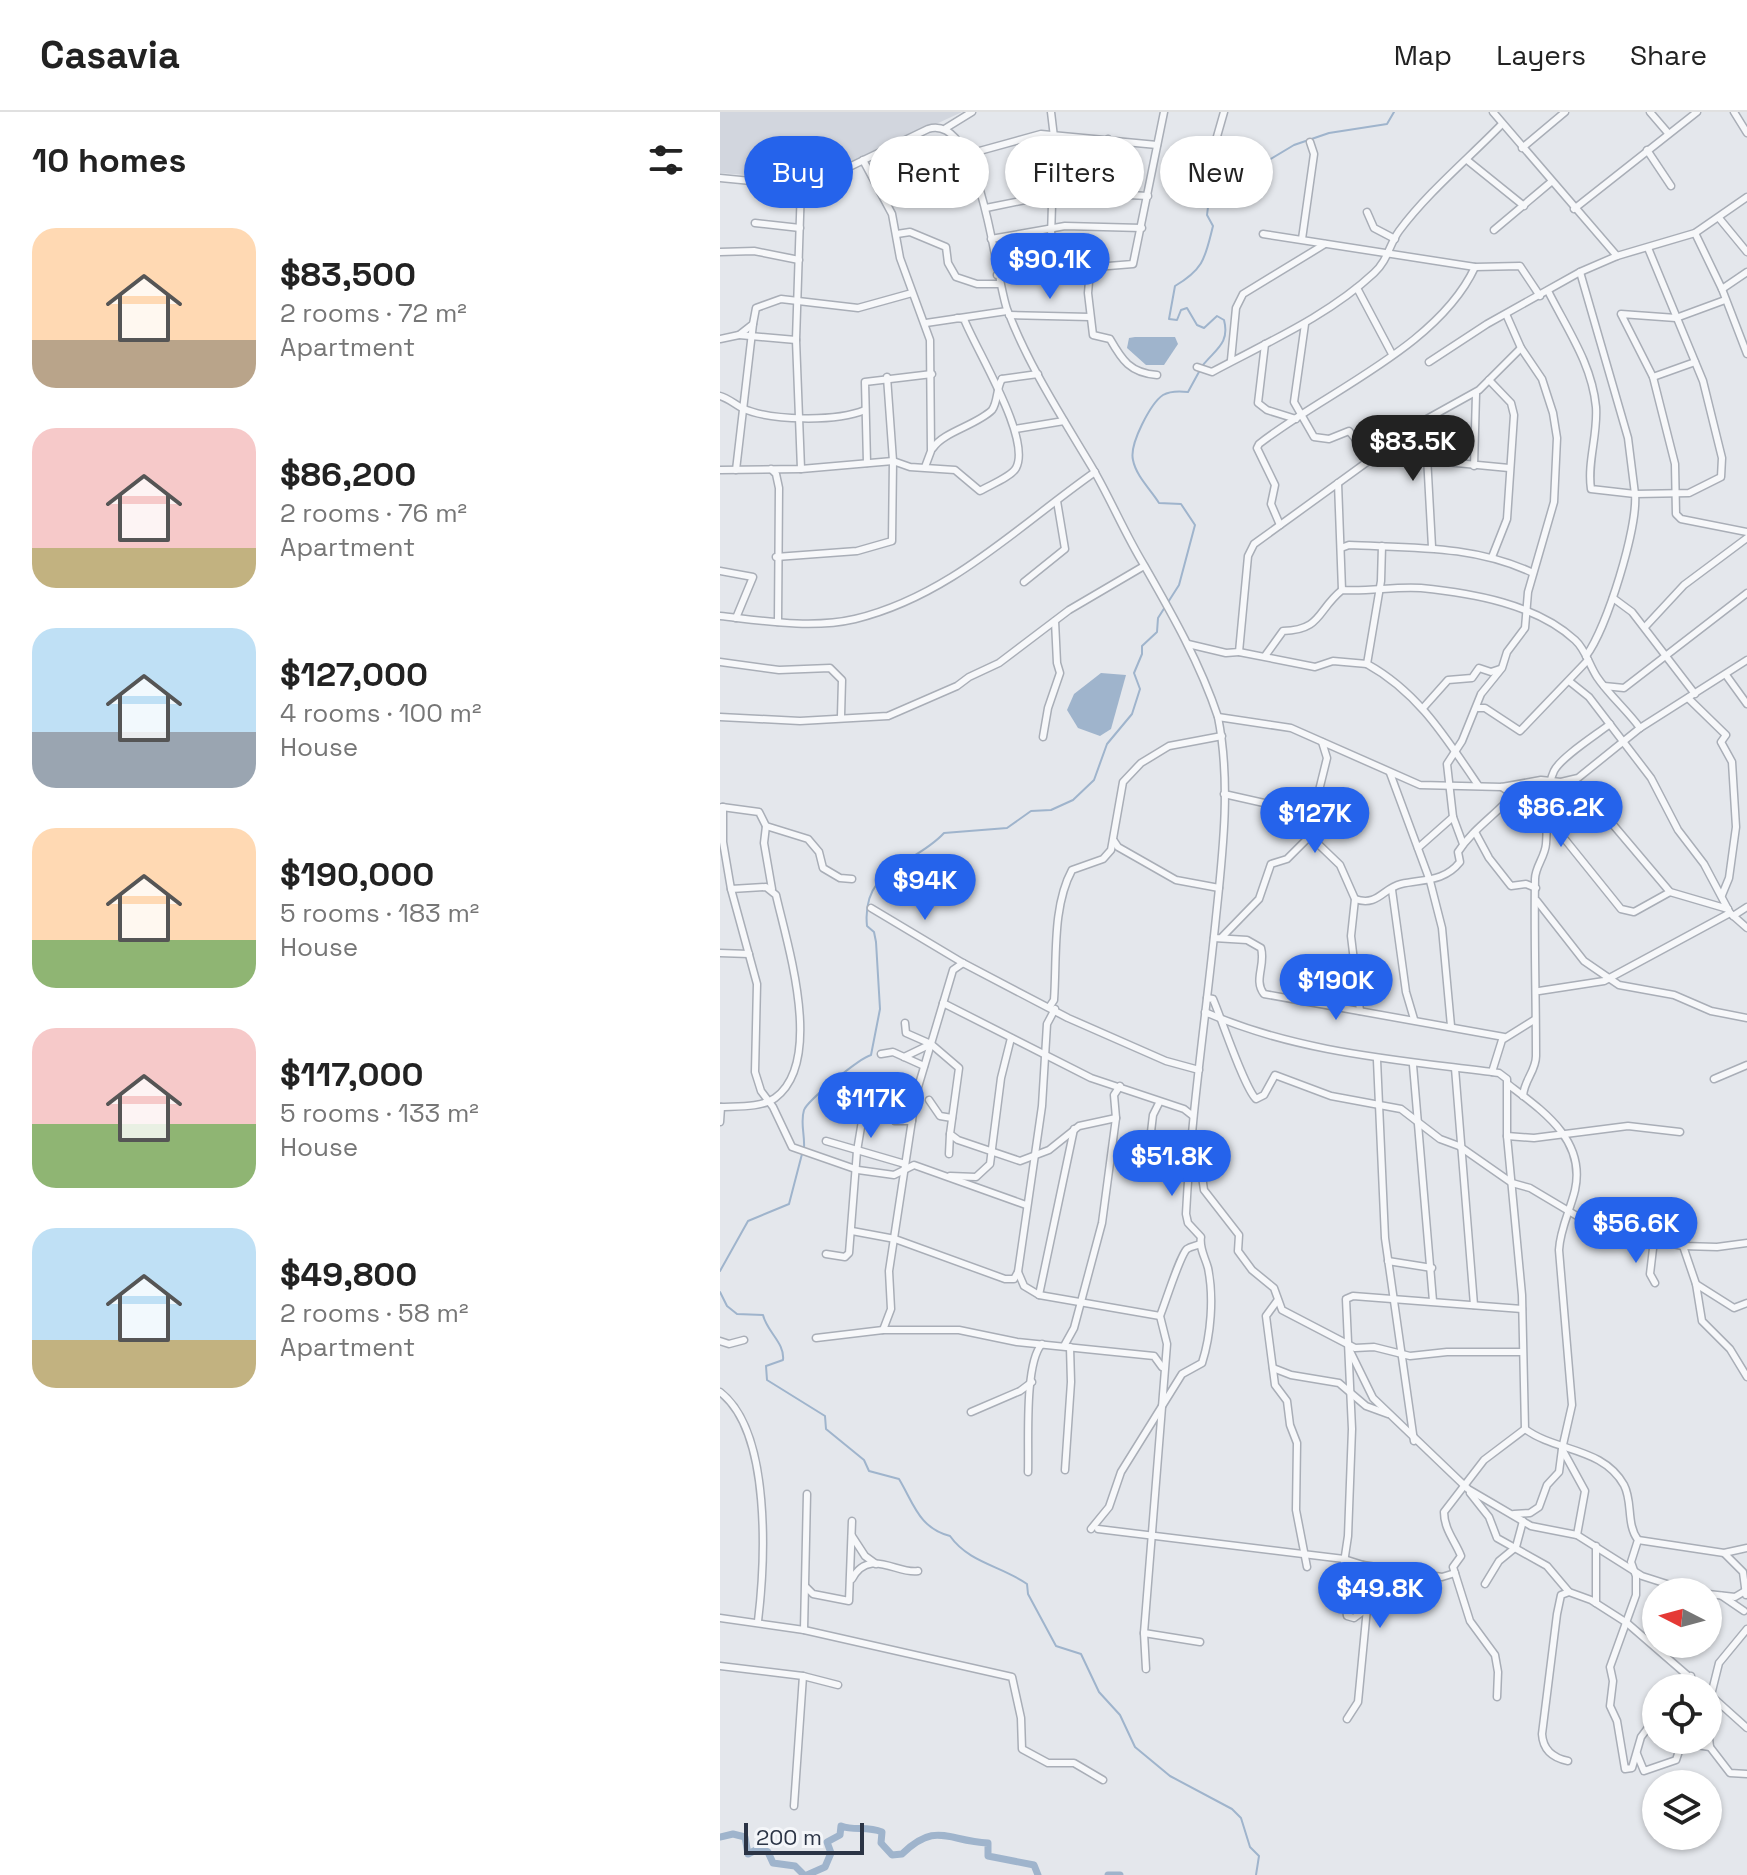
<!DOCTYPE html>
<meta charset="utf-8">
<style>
:root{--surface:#fff;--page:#f2f2f2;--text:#222;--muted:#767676;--line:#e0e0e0;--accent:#2563eb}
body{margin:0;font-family:"Space Grotesk",sans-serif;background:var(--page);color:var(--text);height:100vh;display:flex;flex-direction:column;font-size:30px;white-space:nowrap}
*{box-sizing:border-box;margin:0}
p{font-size:26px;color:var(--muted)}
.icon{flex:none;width:44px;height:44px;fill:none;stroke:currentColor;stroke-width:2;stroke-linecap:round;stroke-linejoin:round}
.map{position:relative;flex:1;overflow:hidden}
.sheet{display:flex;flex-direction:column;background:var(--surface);width:720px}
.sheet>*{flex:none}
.top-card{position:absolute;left:24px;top:24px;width:760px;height:72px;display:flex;gap:16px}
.needle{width:52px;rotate:276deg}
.tools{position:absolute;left:922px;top:1466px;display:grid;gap:16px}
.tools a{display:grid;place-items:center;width:80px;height:80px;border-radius:50%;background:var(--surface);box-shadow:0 2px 6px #0004;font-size:40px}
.scale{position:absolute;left:24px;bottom:20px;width:120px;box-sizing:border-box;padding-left:8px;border:4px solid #2b3445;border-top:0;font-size:22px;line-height:28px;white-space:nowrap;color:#2b3445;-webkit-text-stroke:6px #f4f6f9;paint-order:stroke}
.price{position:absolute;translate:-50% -68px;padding:0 18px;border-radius:28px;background:var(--accent);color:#fff;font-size:26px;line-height:52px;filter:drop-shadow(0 2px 4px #0008)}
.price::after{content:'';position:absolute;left:50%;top:48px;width:24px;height:18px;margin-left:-12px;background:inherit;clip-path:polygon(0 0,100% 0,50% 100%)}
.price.active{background:#222;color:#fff}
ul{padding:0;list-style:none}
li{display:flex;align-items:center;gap:24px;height:200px;padding:0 32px}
li span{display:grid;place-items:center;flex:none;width:224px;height:160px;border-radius:24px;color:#555}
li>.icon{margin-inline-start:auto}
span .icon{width:96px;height:96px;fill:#fffc;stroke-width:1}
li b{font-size:34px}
h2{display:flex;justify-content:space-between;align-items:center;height:96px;padding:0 32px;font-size:34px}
.chip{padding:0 28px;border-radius:36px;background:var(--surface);box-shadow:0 2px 6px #0004;font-size:28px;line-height:72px}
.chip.active{background:var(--accent);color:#fff}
header{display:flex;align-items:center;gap:48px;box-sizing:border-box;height:112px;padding:0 40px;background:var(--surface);border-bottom:2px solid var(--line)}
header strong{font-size:38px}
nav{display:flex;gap:44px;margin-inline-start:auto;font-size:28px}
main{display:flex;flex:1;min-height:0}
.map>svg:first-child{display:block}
.built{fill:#d2d6de}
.water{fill:#9fb4cc}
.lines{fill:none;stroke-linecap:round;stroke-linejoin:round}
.stream{stroke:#9fb4cc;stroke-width:2}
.river{stroke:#9fb4cc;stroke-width:7}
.minor-casing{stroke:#a9aeb7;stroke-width:9}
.minor{stroke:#f7f8fa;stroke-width:6}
</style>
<header>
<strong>Casavia</strong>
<nav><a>Map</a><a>Layers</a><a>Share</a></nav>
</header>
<main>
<section class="sheet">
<h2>10 homes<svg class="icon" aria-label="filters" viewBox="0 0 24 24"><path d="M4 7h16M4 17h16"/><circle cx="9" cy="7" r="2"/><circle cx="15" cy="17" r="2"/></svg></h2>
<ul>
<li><span style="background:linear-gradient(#ffd9b3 70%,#b9a48a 0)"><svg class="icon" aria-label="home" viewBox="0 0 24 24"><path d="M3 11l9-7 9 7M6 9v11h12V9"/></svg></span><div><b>$83,500</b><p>2 rooms · 72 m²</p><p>Apartment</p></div></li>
<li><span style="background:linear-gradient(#f6c9c9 75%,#c2b280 0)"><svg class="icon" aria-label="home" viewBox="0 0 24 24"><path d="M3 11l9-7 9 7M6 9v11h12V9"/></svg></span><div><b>$86,200</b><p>2 rooms · 76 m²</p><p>Apartment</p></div></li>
<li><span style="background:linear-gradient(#bfe0f5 65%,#9aa5b1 0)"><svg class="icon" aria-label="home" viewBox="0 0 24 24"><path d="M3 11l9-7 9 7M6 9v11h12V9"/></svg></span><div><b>$127,000</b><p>4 rooms · 100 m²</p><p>House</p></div></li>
<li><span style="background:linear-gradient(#ffd9b3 70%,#8fb573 0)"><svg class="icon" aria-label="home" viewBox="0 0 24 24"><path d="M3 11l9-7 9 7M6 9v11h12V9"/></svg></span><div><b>$190,000</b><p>5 rooms · 183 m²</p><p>House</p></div></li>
<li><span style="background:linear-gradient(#f6c9c9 60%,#8fb573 0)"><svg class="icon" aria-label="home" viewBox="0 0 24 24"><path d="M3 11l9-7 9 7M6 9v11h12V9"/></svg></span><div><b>$117,000</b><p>5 rooms · 133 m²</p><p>House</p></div></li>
<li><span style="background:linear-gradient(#bfe0f5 70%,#c2b280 0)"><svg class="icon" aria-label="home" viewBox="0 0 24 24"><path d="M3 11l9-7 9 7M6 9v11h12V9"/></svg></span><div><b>$49,800</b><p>2 rooms · 58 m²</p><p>Apartment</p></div></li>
</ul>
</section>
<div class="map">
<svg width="1027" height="1763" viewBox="0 0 1027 1763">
<rect width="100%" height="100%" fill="#e4e7ec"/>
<path class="built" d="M0,0H242L108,62L75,67L0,61Z"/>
<g class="water">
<path d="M415,225H455L458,232L444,253H426L407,236L409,226Z"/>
<path d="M381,561L406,563L391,617L380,624L358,616L347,598L354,582Z"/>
</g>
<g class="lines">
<g class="stream">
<path d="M483,253C496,237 510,231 504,208L497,204L484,216L477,213L467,196L461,198L457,208L449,207L455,174C485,156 485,145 493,114L487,103L488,95L502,76L574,33L609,21L667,12L674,0"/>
<path d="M84,1036C85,1022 80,1011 84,998C88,988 140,946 151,943L160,897L156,830L154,820L147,814C141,755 194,754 224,721L287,716L311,699L331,698L353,688L374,668L387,632L412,602L420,577L414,561L422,542V534L437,520L438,506L459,473L475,413L461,392L439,391C431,378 416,364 413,348C409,332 431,291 443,283C450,279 460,279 468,280L480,258"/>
<path d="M0,1159L28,1109L69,1092L82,1042"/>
<path d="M0,1180L7,1194L17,1202L43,1203C47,1220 65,1231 63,1248L46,1254L47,1268L105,1304L106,1317L144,1348L149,1359L179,1367C194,1392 199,1416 230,1424C249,1451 282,1454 307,1472L308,1482L336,1534L361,1542L379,1580L400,1603L415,1635L450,1664L512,1697L521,1706L530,1735L539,1744L536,1763"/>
</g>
<g class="river">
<path d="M0,1725L13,1722L25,1725L28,1742L40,1736L48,1740L53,1751L75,1754L84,1763"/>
<path d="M87,1763L105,1755L111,1741L107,1730L120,1723L121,1714C134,1719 147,1714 162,1720L161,1731L172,1743L182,1742C216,1709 227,1729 268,1731V1744L314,1753L318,1763"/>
<path d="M388,1763H400"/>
</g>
<defs>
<g id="minor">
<path d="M773,0L897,144"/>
<path d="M930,0L948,21"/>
<path d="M1014,0L1027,21"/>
<path d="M226,16L252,0"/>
<path d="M802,36L845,0"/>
<path d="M927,38L951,74"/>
<path d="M492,42L504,0"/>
<path d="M245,43L321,22L437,33"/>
<path d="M143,48L172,102L180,146L210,228L211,339L205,355"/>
<path d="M747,48L804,94"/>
<path d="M0,66L81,74L96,71L208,17C261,0 275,165 287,197C308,253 342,305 373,357C391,388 405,422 424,453C452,502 480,551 498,605C511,670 503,739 496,805C486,904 471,1003 466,1102L468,1111L481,1125C479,1136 485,1145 488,1156C494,1185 491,1223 482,1251L462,1262L401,1360L389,1395L371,1417"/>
<path d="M331,79L428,84"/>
<path d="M380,81L388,27"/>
<path d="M266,96L330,83"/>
<path d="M854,97L977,0"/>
<path d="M647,100L654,116L675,127"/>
<path d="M999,106L1027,140"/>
<path d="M35,111L80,116"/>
<path d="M774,118L831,70"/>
<path d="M975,121L1002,177L1027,242"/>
<path d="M177,122L190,120L226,135L228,151L236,165L257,172H278"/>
<path d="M543,122L755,155L800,154L820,184"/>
<path d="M271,127L345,114L422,116"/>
<path d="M582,127L594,42L590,30"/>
<path d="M0,140L34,139L79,148"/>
<path d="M370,158L368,181L373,223L390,227C402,248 410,261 437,263"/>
<path d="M330,159L334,25L331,0"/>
<path d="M860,160L908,326L915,382L969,381L1001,365L1002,346L983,269L928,136"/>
<path d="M277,163L413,152L444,0"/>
<path d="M637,176L672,242"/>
<path d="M1002,177L1027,160"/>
<path d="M828,179C847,217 872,252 876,295C878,323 867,350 871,377L915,382C918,415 887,516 866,544"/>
<path d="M1005,188L956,206L901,202L933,265L955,352L956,402L961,407L1027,420"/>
<path d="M289,203L370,205"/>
<path d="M206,211L287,199"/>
<path d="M585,212L574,290L594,325L609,327L629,319L652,347"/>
<path d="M19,223L76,228"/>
<path d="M0,227L19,223L33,212L36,196L61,187L138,196L192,181"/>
<path d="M545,232L538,291L547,298L576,307"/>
<path d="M511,248L516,196L523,182L605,132"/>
<path d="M709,250L767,212L860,160L897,144L975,121L1027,85"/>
<path d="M477,255L492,260C546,231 608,204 654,161C668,148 669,133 679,119C708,80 748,47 782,12"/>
<path d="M933,265L975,250"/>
<path d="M282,267L318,262"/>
<path d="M769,268L791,291L794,303L787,407L772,445"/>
<path d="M0,284C8,286 14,292 22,296C50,309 116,310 145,298"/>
<path d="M705,308L712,435"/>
<path d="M295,317L344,309"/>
<path d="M213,336C223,320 257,313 272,298C278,290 276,277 282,267"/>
<path d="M705,348L789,356"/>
<path d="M147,351L145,270L212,262"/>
<path d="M754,354L756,282"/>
<path d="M51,357L56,362L59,376L58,510"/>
<path d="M81,357L76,228L81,74"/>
<path d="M0,358L81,357L173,349L190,355L235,358L260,379C270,373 291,365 296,356C312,327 256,238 244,207L237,206"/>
<path d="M16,358L33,212"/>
<path d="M618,371L622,478"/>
<path d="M560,413L551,392L555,373L537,336L539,332C605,280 718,235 755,155"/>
<path d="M662,434L661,469L647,552C698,580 726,626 758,673"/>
<path d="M621,436L629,433C692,436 754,433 813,461"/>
<path d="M56,445L137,439L172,429L173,349L167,265"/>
<path d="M0,459L33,465L16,506"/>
<path d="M304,470L345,437L337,389"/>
<path d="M893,486L912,500L975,582"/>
<path d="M0,504C44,509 92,517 135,507C230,484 298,414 375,360"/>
<path d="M925,515L964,473L1027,426"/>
<path d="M468,532L506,541L519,540L528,444L534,432L705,308L759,278L801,236"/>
<path d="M519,540L595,555L613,549L647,552"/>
<path d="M545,544L563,519C602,518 597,498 622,478C649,480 675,474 701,476C752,481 816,492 855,528C866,538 869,553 877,565C889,583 907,598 920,616"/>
<path d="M0,550L59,558L110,556L122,568L121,604"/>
<path d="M1006,563L1027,592"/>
<path d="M849,569L869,585L931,666L958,718L984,752L1010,801L1027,816"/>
<path d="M884,574L904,576L1027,481"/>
<path d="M968,586L1006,623L1001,630L1012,650L1016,715L1009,766L1002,783"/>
<path d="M703,596L728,568L752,566L759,556L771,560L780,557"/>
<path d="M758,596H765L800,619L868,548"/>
<path d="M0,605L80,609L168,604L237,574L249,565L279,551L349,498L424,454"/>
<path d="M498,605L571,616L700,673L782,675L821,668L841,670L858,666L920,616L1027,548"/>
<path d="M323,625L328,596L340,561L337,551L335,509"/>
<path d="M670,661L710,769L722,816L731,914"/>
<path d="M845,671L862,676L950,780L1008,797"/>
<path d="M782,675L799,687L829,675"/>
<path d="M504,682L544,691L567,702L620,753L635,787L631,824L640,899"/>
<path d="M810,684L901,797L914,800L950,780"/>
<path d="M2,695L39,700L46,714L88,727L99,740L103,756L120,766L132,767"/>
<path d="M46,714L44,731L52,777"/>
<path d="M755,720L769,746L791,774L806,772L816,776"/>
<path d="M394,729L398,735L456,768L499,776"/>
<path d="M743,732L733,705L727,652L742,629L761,582L782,556L787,540L805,516L808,480L834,390L837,326L833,301L822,267L801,236L786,202"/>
<path d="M698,736L733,705"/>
<path d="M11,777L37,872L35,960L41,979L53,995L72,1035L138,1058L174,1063L194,1053L306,1093"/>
<path d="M672,778L686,880L694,907"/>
<path d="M635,787C658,795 663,776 681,772C704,767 724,770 740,750L738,740C752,718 774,704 791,685"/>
<path d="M817,789L864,849L899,873L954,883L991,899L1027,906"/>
<path d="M151,796L243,851L348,906L446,949L479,958"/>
<path d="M1013,804L1027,795"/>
<path d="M502,825L539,787L551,752L567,747L587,727L607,646L602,630"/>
<path d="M494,826L527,828L541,836C546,853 533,868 544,882L784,925"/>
<path d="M0,841L29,842"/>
<path d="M819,879L884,869L1010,801"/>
<path d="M487,886L493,887C502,908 524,975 536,987L544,983L555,963L611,984L681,997L720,1027L739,1034L792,1071L810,1076L857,1104L889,1113L913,1115L932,1128L963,1134L997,1135L1027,1131"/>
<path d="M223,891L371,966L464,997L473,1004"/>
<path d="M330,894L334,888C337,847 332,795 352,758L383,747L391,738L403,670L421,651L449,634L502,624"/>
<path d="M335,897L327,912L322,994L298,1160L304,1174L319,1183L440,1204"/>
<path d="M485,900C578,941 680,948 779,961L787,967V1024L802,1183L805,1317C836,1340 883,1335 904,1373C913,1390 906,1412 918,1428L911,1450L916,1464V1483L890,1555L893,1569L890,1594L897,1609L905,1657L912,1656L921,1625L936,1605"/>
<path d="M185,911L186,921L211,932L239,956L230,1022L238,1028L300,1049L329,1038L359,1014L396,1006"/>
<path d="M161,942L173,940L204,954"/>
<path d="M184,945L209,933"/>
<path d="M657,948L665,1126L694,1329"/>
<path d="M693,953L713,1189"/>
<path d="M735,956L754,1193"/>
<path d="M772,960L782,928L814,908"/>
<path d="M994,967L1027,953"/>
<path d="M789,973C823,999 866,1028 855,1078C850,1099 840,1117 839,1138L852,1293L842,1337L865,1379L857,1423"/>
<path d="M803,984C804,968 816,959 816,944C816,884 814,828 815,767C815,755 825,745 826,732C828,709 824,681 834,659C841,645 876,623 890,612"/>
<path d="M209,988L220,1004L232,1006"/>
<path d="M0,995C16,994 41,996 55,986C105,949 67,832 56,783L46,775L11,777L3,730V695"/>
<path d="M175,1009H192"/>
<path d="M0,1010L1,995"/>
<path d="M787,1024L814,1026L908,1014L960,1020"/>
<path d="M106,1029L185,1052"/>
<path d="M469,1040L482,1064L484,1078L519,1123L518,1139L532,1158L554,1176L562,1198L635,1236L654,1235L690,1244L727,1240H802"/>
<path d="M229,1042L230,1022"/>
<path d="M427,1054L433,1003L439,991"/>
<path d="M230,1064L256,1065L270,1052L281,966L291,926"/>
<path d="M132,1119L175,1127L285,1167H294L298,1160"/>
<path d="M934,1128L930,1162L935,1171"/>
<path d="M480,1132C476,1134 471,1134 467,1137C460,1143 445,1192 440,1204L447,1232L424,1521L480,1530"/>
<path d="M963,1134L976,1172L982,1209L1010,1237L1027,1265"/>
<path d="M106,1142L125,1145L129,1141L137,1039L149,967"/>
<path d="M668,1149L712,1156"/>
<path d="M976,1172L1014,1196L1027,1191"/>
<path d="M319,1183L354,1017"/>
<path d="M557,1189L546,1204L555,1273L567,1289L570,1313L577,1331L576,1398L587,1455"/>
<path d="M163,1218L171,1197L169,1159L196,982L233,858L243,851"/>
<path d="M96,1226L163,1218H239L297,1230L434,1244L442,1255"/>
<path d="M0,1229L9,1232L24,1228"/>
<path d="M344,1234L354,1216L382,1111L396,1006L394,983L400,974"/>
<path d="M629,1237L653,1286L748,1377L811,1414L857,1423L922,1464L972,1480"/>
<path d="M553,1256L571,1263L619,1271L646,1294L668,1302"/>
<path d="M0,1280C52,1320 45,1451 38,1509"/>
<path d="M251,1300L300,1279L312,1270"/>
<path d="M345,1358L351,1270L350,1235"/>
<path d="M308,1360C309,1332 304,1251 322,1232"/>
<path d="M750,1381L769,1405L777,1426L827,1454L849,1480L871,1488L907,1511L982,1576"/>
<path d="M794,1402L810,1401L819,1395L827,1373L839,1360L842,1337"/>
<path d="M378,1417L624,1447L643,1453L648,1486L638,1590L627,1607"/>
<path d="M132,1424L145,1444L156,1452"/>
<path d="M918,1428L1004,1441L1027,1436"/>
<path d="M1005,1442L1023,1460L1026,1483"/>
<path d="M643,1453L722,1465L735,1461"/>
<path d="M132,1467C149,1435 178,1463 198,1459"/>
<path d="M765,1472L779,1449L796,1435L803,1409"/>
<path d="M86,1475L93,1482L129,1489L132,1409"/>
<path d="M988,1482L1015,1485L1025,1479"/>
<path d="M1002,1484L1024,1499"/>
<path d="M876,1491V1434"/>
<path d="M646,1497L634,1506L627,1504L622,1464L628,1424L632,1317L626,1187L633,1184L802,1197"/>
<path d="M0,1506L84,1518L292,1565L301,1606L302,1637L328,1651H354L383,1668"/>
<path d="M84,1518L87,1382"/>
<path d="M424,1521L426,1557"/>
<path d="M0,1554L83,1564L74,1694"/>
<path d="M83,1564L118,1573"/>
<path d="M962,1576L971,1564"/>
<path d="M988,1581L1027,1616"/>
<path d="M991,1583L999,1551L1027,1517"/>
<path d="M777,1585L778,1560L775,1543L750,1509L733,1455L741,1444C735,1429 724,1417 724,1400L764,1348L805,1317"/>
<path d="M988,1587V1596"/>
<path d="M988,1617L990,1635L1010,1661L1027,1662"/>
<path d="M917,1642L924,1659L956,1648L959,1639L969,1632L990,1635"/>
<path d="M848,1649C833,1646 823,1638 822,1622L837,1502L841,1483L849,1480"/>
</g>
</defs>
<use href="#minor" class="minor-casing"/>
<use href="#minor" class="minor"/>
</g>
</svg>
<div class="tools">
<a><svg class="needle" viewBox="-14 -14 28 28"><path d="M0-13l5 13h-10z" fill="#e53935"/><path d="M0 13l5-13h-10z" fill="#767676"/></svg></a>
<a><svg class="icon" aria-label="locate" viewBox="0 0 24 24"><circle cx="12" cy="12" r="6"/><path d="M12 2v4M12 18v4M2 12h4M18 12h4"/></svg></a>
<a><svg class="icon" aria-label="layers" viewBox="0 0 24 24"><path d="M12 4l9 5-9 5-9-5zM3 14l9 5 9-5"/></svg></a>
</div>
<div class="scale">200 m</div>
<b class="price" style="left:330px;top:189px">$90.1K</b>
<b class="price active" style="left:693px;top:371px">$83.5K</b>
<b class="price" style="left:841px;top:737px">$86.2K</b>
<b class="price" style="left:595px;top:743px">$127K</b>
<b class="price" style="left:205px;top:810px">$94K</b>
<b class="price" style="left:616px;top:910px">$190K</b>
<b class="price" style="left:151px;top:1028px">$117K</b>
<b class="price" style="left:452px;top:1086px">$51.8K</b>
<b class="price" style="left:916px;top:1153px">$56.6K</b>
<b class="price" style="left:660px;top:1518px">$49.8K</b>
<div class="top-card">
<a class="chip active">Buy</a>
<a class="chip">Rent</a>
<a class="chip">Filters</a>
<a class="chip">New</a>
</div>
</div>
</main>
